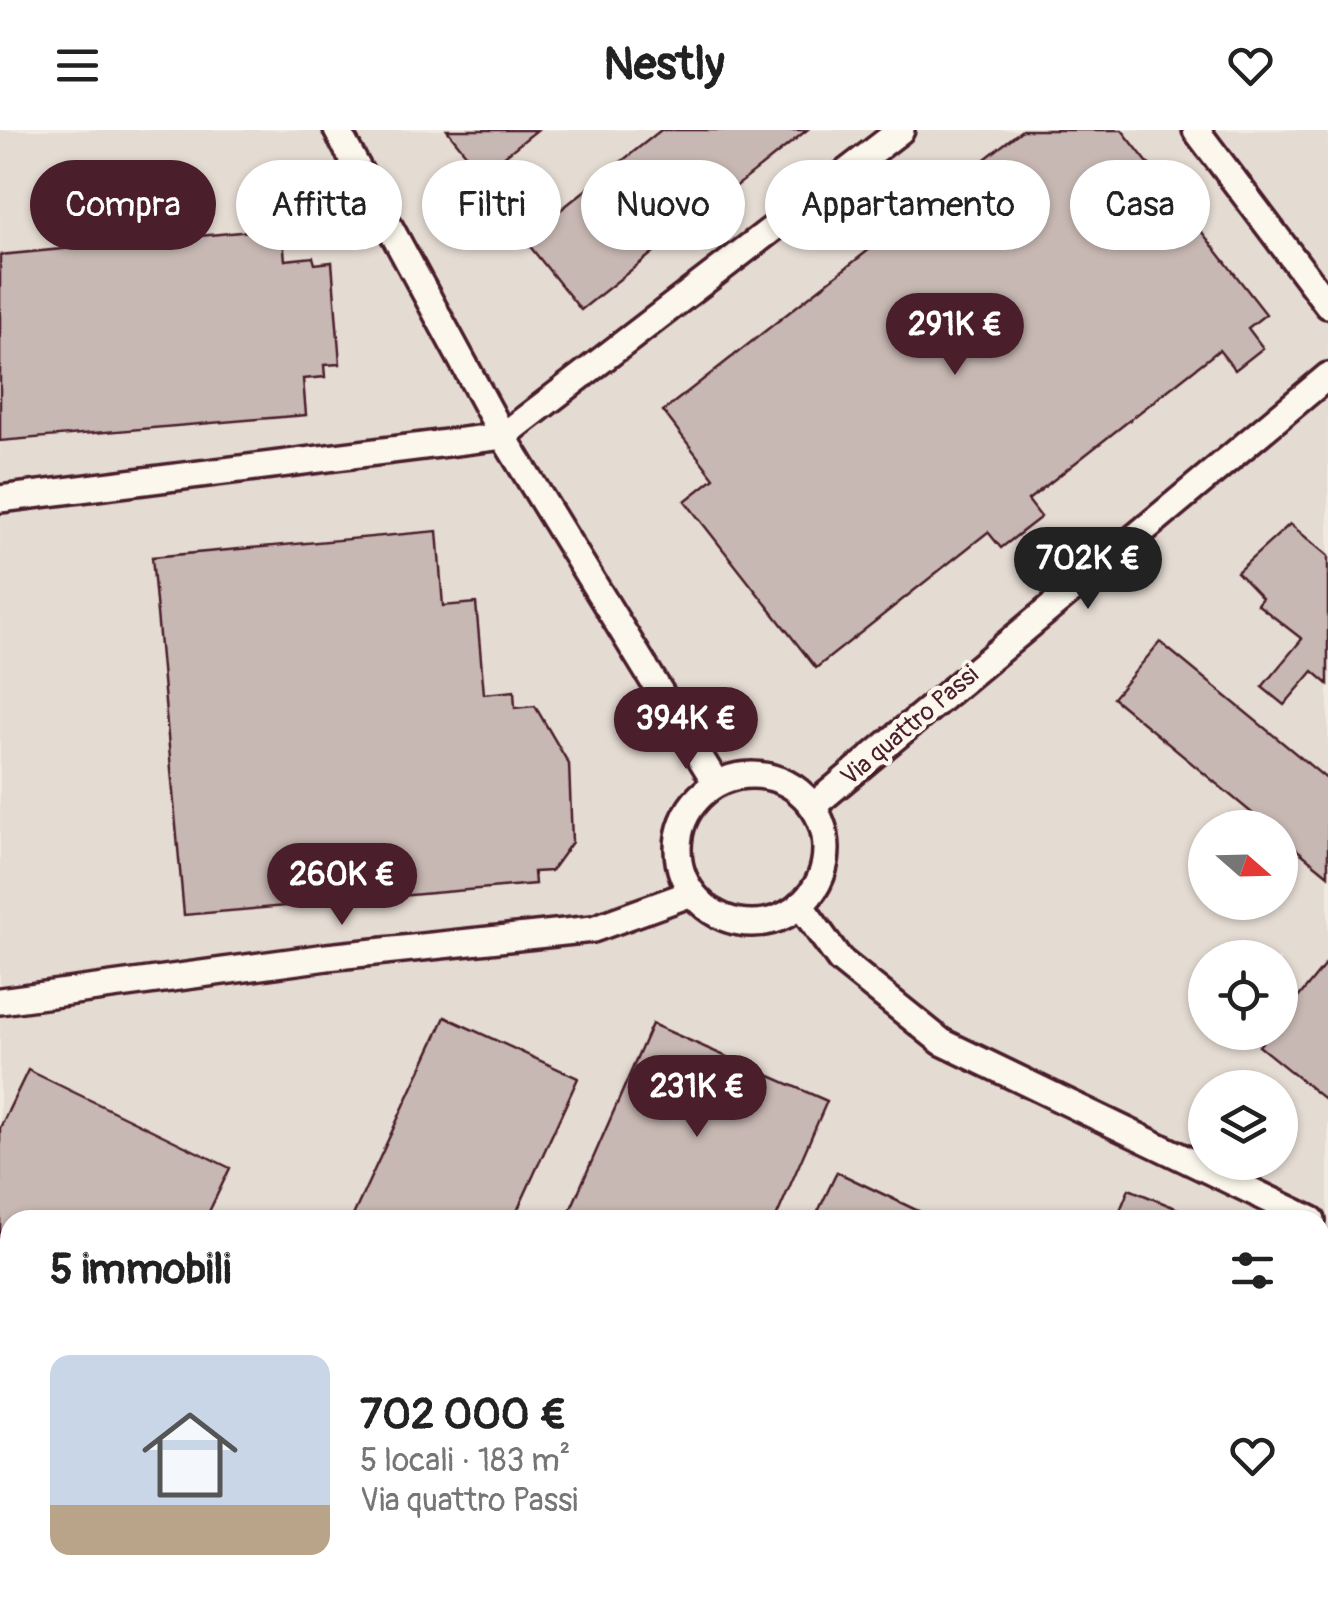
<!DOCTYPE html>
<html lang="it">
<meta charset="utf-8">
<style>
:root{--surface:#fff;--page:#f2f2f2;--text:#222;--muted:#767676;--line:#e0e0e0;--accent:#4a1f2b}
body{margin:0;font-family:Pangolin,sans-serif;background:var(--page);color:var(--text);height:100vh;display:flex;flex-direction:column;font-size:38px;white-space:nowrap}
*{box-sizing:border-box;margin:0}
p{font-size:32px;color:var(--muted)}
.icon{flex:none;width:55px;height:55px;fill:none;stroke:currentColor;stroke-width:2;stroke-linecap:round;stroke-linejoin:round}
.map{position:relative;flex:1;overflow:hidden}
.sheet{position:absolute;left:0px;top:1080px;width:1330px;height:392px;display:flex;flex-direction:column;background:var(--surface);border-radius:30px 30px 0 0;box-shadow:0 2px 8px #0004}
.sheet>*{flex:none}
.guide{position:absolute;left:30px;top:30px;width:1270px;height:90px;display:flex;gap:20px}
.needle{width:65px;rotate:110deg}
.controls{position:absolute;left:1188px;top:680px;display:grid;gap:20px}
.controls a{display:grid;place-items:center;width:110px;height:110px;border-radius:50%;background:var(--surface);box-shadow:0 2px 8px #0004;font-size:50px}
.price{position:absolute;translate:-50% -85px;padding:0 22px;border-radius:35px;background:var(--accent);color:#fff;font-size:32px;line-height:65px;filter:drop-shadow(0 2px 5px #0008)}
.price::after{content:'';position:absolute;left:50%;top:60px;width:30px;height:22px;margin-left:-15px;background:inherit;clip-path:polygon(0 0,100% 0,50% 100%)}
.price.selected{background:#222;color:#fff}
ul{padding:0;list-style:none}
li{display:flex;align-items:center;gap:30px;height:250px;padding:0 50px}
li+li{border-top:2px solid var(--line)}
li span{display:grid;place-items:center;flex:none;width:280px;height:200px;border-radius:20px;color:#555}
li>.icon{margin-inline-start:auto}
span .icon{width:120px;height:120px;fill:#fffc;stroke-width:1}
li b{font-size:42px}
h2{display:flex;justify-content:space-between;align-items:center;height:120px;padding:0 50px;font-size:42px}
.pill{padding:0 35px;border-radius:45px;background:var(--surface);box-shadow:0 2px 8px #0004;font-size:35px;line-height:90px}
.pill.selected{background:var(--accent);color:#fff}
header{display:flex;justify-content:space-between;align-items:center;height:130px;padding:0 50px;background:var(--surface);font-size:45px;font-weight:700}
.map>svg:first-child{display:block}
.built{fill:#e4dbd2;fill-rule:evenodd}
.building{fill:#c8b8b3;stroke:#4a1f2b;stroke-width:2.5}
.lines{fill:none;stroke-linecap:round;stroke-linejoin:round}
.street-casing{stroke:#4a1f2b;stroke-width:32}
.street{stroke:#fbf7ec;stroke-width:25}
.labels{text-anchor:middle;stroke-width:9;stroke-linejoin:round;paint-order:stroke}
.street-label{font-size:25px;fill:#4a1f2b;stroke:#fbf7ec}
</style>
<header><svg class="icon" aria-label="menu" viewBox="0 0 24 24"><path d="M4 6h16M4 12h16M4 18h16"/></svg>Nestly<svg class="icon" aria-label="heart" viewBox="0 0 24 24"><path d="M12 20l-8-8c-3-5 5-10 8-4 3-6 11-1 8 4z"/></svg></header>
<div class="map">
<svg width="1328" height="1472" viewBox="0 0 1328 1472">
<rect width="100%" height="100%" fill="#f0eae0"/>
<filter id="ink" filterUnits="userSpaceOnUse"><feTurbulence type="fractalNoise" baseFrequency=".01" numOctaves="2"/><feDisplacementMap in="SourceGraphic" scale="20" xChannelSelector="R" yChannelSelector="G"/><feConvolveMatrix kernelMatrix="1 2 1 2 8 2 1 2 1" color-interpolation-filters="sRGB"/></filter>
<g filter="url(#ink)">
<path class="built" d="M0,0H1328V1472H0ZM1205,698H1280V772H1205ZM1205,828H1280V902H1205ZM1205,958H1280V1032H1205ZM10,1090H1320V1462H10Z"/>
<g class="building">
<path d="M447,0H537L482,44Z"/>
<path d="M661,0H807L581,180L524,109Z"/>
<path d="M1022,0H1122L1266,184L1248,198L1263,218L1235,240L1219,220L1028,370L1041,387L1001,418L988,402L816,538L685,371L714,348L663,281Z"/>
<path d="M282,98L285,130L313,127L315,134L332,132L340,234L324,235L325,247L303,249L306,285L0,311V125Z"/>
<path d="M1290,394L1328,426V554L1313,541L1284,575L1262,557L1302,509L1257,474L1262,468L1237,442Z"/>
<path d="M437,401L443,476L476,473L484,564L514,561L515,578L535,576L569,634L572,712L551,741L534,742L535,754L184,785L152,427Z"/>
<path d="M1160,512L1328,650V745L1280,706V698H1270L1113,568Z"/>
<path d="M1328,831V972L1259,916L1270,902H1280V890Z"/>
<path d="M445,887L578,948L513,1090H351Z"/>
<path d="M652,894L827,971L775,1090H566Z"/>
<path d="M28,940L230,1038L205,1090H10V1402L0,1397V998Z"/>
<path d="M837,1042L937,1090H814Z"/>
<path d="M1129,1059L1205,1090H1116Z"/>
<path d="M1328,1149V1229L1320,1226V1170Z"/>
<path d="M1320,1262L1328,1265V1305L1320,1302Z"/>
<path d="M1328,1383V1472H1162L1142,1463L1320,1462V1401Z"/>
<path d="M113,1462H256L252,1472H109Z"/>
<path d="M302,1462H529L535,1465L532,1472H298Z"/>
</g>
<g class="lines">
<defs>
<g id="street">
<path d="M337,0L503,306L716,653"/>
<path d="M1196,0L1328,175"/>
<path d="M0,369L503,306L901,0"/>
<circle cx="752" cy="719" r="74"/>
<path d="M813,676L1328,246"/>
<path d="M800,775L840,830L942,912L1312,1090"/>
<path d="M0,871L327,827L593,799L692,763"/>
<path d="M669,1462L690,1472"/>
<path d="M742,1462L763,1472"/>
<path d="M820,1462L841,1472"/>
<path d="M935,1462L956,1472"/>
</g>
</defs>
<use href="#street" class="street-casing"/>
<use href="#street" class="street"/>
</g>
</g>
<g class="labels">
<g class="street-label">
<text transform="translate(909 595) rotate(-40)" y="9">Via quattro Passi</text>
</g>
</g>
</svg>
<div class="controls">
<a><svg class="needle" viewBox="-14 -14 28 28"><path d="M0-13l5 13h-10z" fill="#e53935"/><path d="M0 13l5-13h-10z" fill="#767676"/></svg></a>
<a><svg class="icon" aria-label="locate" viewBox="0 0 24 24"><circle cx="12" cy="12" r="6"/><path d="M12 2v4M12 18v4M2 12h4M18 12h4"/></svg></a>
<a><svg class="icon" aria-label="layers" viewBox="0 0 24 24"><path d="M12 4l9 5-9 5-9-5zM3 14l9 5 9-5"/></svg></a>
</div>
<b class="price" style="left:955px;top:248px">291K €</b>
<b class="price selected" style="left:1088px;top:482px">702K €</b>
<b class="price" style="left:686px;top:642px">394K €</b>
<b class="price" style="left:342px;top:798px">260K €</b>
<b class="price" style="left:697px;top:1010px">231K €</b>
<div class="guide">
<a class="pill selected">Compra</a>
<a class="pill">Affitta</a>
<a class="pill">Filtri</a>
<a class="pill">Nuovo</a>
<a class="pill">Appartamento</a>
<a class="pill">Casa</a>
</div>
<section class="sheet">
<h2>5 immobili<svg class="icon" aria-label="filters" viewBox="0 0 24 24"><path d="M4 7h16M4 17h16"/><circle cx="9" cy="7" r="2"/><circle cx="15" cy="17" r="2"/></svg></h2>
<ul>
<li><span style="background:linear-gradient(#c9d6e8 75%,#b9a48a 0)"><svg class="icon" aria-label="home" viewBox="0 0 24 24"><path d="M3 11l9-7 9 7M6 9v11h12V9"/></svg></span><div><b>702 000 €</b><p>5 locali · 183 m²</p><p>Via quattro Passi</p></div><svg class="icon" aria-label="heart" viewBox="0 0 24 24"><path d="M12 20l-8-8c-3-5 5-10 8-4 3-6 11-1 8 4z"/></svg></li>
</ul>
</section>
</div>
